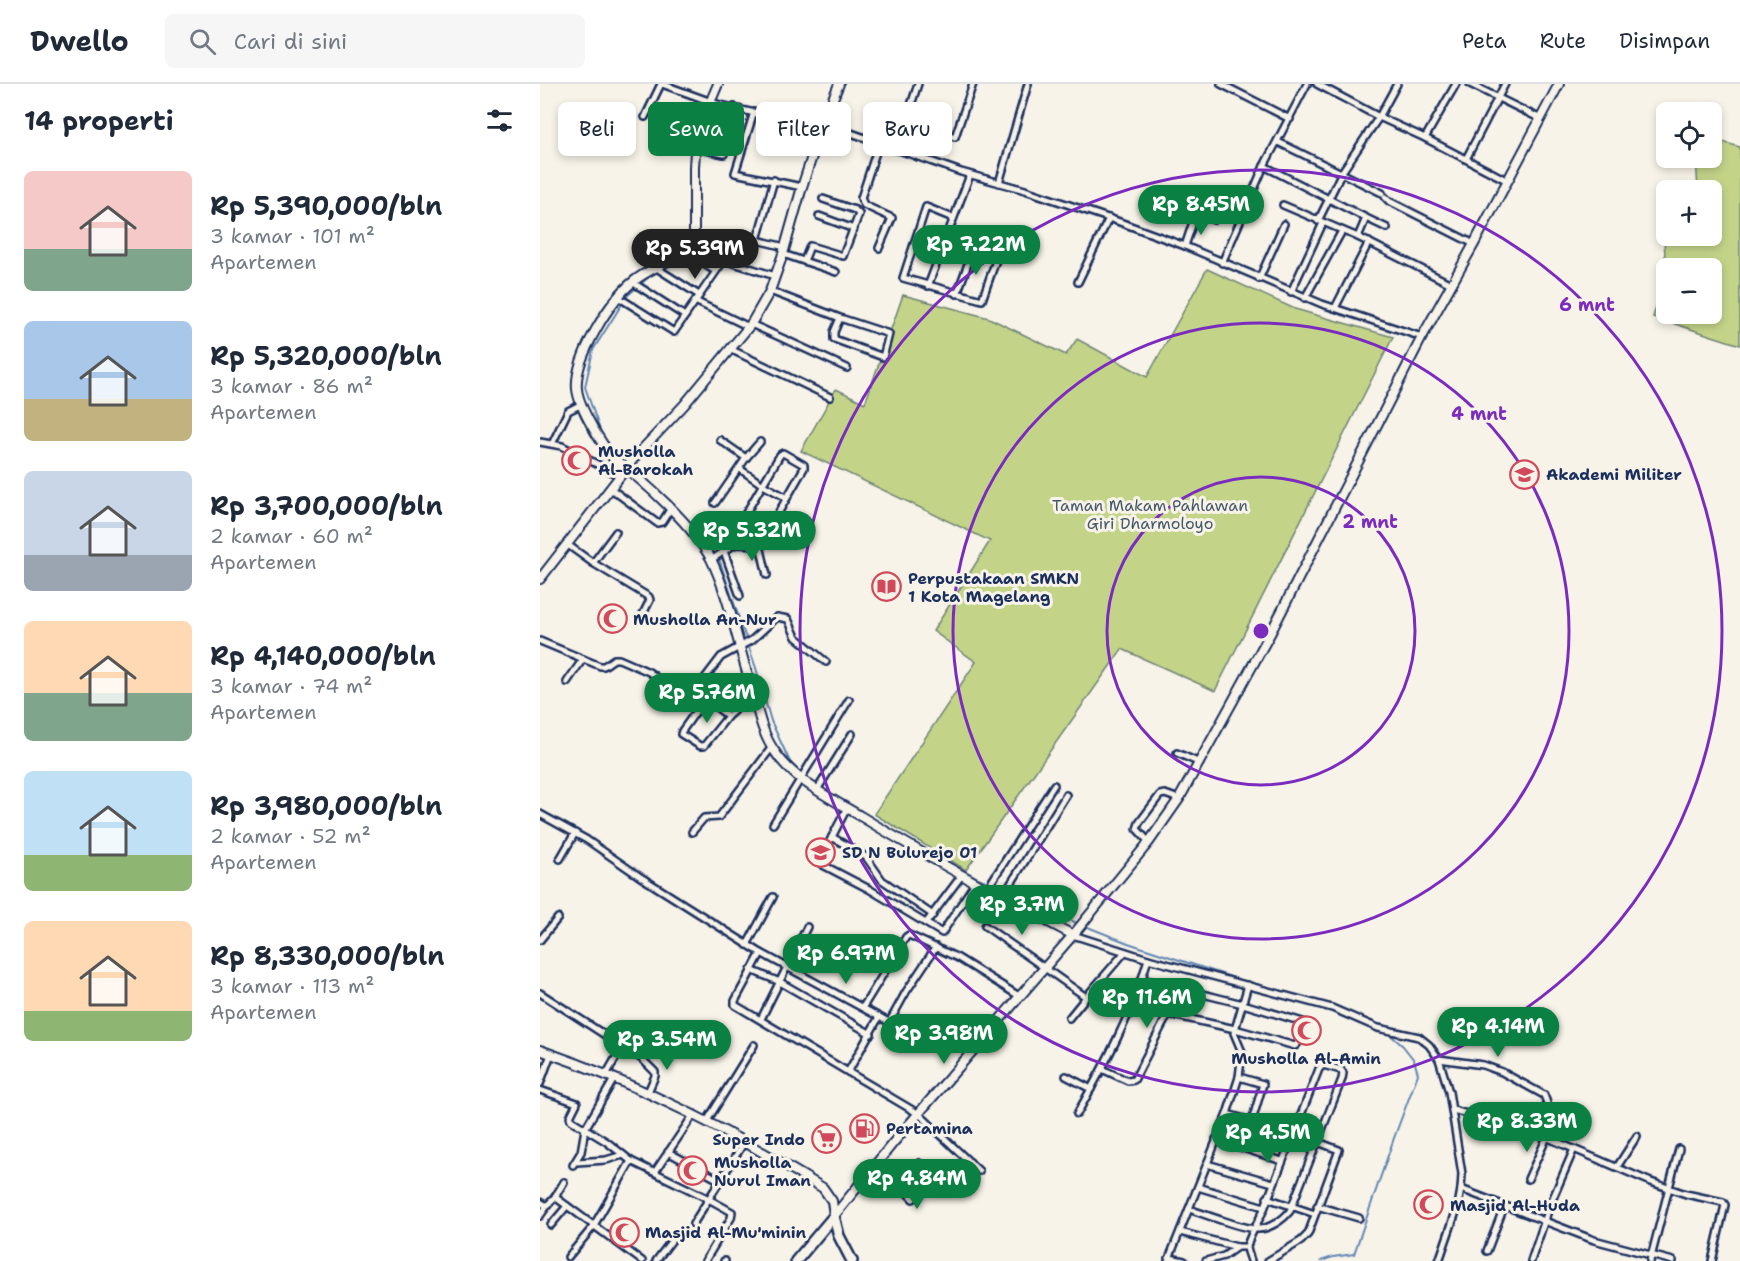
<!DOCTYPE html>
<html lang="id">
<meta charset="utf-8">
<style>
:root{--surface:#fff;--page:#f6f6f7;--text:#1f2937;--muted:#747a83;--line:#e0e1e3;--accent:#0b8043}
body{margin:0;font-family:"Shantell Sans",sans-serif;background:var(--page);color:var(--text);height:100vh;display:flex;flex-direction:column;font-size:22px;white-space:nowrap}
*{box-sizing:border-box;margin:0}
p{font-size:20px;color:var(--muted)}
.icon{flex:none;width:33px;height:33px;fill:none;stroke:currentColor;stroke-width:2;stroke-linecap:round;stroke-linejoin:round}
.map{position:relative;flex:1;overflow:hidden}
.side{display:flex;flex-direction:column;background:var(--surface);width:540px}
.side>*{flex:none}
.hud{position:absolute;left:18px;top:18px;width:570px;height:54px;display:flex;gap:12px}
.buttons{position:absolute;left:1116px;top:18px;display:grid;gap:12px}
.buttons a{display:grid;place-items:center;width:66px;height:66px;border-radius:9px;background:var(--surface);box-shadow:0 3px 9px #0003;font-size:30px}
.price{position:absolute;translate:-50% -51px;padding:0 14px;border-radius:21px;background:var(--accent);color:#fff;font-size:20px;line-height:39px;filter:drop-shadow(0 2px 3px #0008)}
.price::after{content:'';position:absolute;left:50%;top:36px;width:18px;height:14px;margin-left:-9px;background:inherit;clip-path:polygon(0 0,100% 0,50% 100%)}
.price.active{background:#222;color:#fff}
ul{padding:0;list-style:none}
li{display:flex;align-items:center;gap:18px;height:150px;padding:0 24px}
li span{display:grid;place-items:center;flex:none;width:168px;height:120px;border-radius:9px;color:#555}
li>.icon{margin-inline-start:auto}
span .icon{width:72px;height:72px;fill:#fffc;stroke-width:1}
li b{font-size:26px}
h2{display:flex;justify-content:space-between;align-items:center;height:72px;padding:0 24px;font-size:26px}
.tag{padding:0 21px;border-radius:9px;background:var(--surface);box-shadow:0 3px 9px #0003;font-size:21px;line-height:54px}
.tag.active{background:var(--accent);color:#fff}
header{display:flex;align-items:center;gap:36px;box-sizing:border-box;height:84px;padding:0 30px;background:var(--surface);border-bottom:2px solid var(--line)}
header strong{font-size:28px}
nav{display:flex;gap:33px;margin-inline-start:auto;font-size:21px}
.search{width:420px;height:54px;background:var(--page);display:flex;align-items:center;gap:15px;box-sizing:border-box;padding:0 21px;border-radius:9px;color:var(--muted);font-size:22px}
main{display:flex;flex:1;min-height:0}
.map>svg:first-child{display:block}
.green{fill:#c3d489;stroke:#6f8274;stroke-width:1.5}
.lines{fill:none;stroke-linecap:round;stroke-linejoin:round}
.stream{stroke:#6287b3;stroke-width:2}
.street-casing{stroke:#1b2f5e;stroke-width:10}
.secondary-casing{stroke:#1b2f5e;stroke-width:12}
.primary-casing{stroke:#1b2f5e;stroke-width:14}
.street{stroke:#f7f3e8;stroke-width:5}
.secondary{stroke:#f7f3e8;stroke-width:8}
.primary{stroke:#f7f3e8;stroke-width:9}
.ring{fill:none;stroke:#7b2cbf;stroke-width:3}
.labels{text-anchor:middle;stroke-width:6;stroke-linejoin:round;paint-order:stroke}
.poi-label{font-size:16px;font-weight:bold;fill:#1b2f5e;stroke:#f7f3e8;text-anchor:start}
.park-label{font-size:16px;fill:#455869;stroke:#f7f3e8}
.centre{fill:#7b2cbf;stroke:#f7f3e8;stroke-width:3}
.ring-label{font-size:18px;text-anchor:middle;font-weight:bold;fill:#7b2cbf;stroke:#f7f3e8;stroke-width:6;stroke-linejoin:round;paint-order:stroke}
</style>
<header>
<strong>Dwello</strong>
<div class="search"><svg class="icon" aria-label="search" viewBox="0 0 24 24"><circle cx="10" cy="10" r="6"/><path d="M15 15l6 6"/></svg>Cari di sini</div>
<nav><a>Peta</a><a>Rute</a><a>Disimpan</a></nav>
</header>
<main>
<section class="side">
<h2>14 properti<svg class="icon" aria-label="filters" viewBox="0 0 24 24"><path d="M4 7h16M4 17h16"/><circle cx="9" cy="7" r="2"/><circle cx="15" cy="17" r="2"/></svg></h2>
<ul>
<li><span style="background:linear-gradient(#f6c9c9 65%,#7fa58c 0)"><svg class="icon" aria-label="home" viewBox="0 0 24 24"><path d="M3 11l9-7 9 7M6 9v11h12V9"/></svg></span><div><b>Rp 5,390,000/bln</b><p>3 kamar · 101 m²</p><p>Apartemen</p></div></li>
<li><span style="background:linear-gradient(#a9c7e8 65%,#c2b280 0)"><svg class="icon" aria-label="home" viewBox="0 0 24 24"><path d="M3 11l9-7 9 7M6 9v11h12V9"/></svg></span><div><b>Rp 5,320,000/bln</b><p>3 kamar · 86 m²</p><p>Apartemen</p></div></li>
<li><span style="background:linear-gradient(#c9d6e8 70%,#9aa5b1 0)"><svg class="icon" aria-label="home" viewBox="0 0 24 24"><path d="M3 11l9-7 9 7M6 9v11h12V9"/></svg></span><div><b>Rp 3,700,000/bln</b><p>2 kamar · 60 m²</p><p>Apartemen</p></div></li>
<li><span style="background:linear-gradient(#ffd9b3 60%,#7fa58c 0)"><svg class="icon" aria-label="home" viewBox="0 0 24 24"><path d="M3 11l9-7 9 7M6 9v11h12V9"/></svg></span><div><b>Rp 4,140,000/bln</b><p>3 kamar · 74 m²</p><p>Apartemen</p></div></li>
<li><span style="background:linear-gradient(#bfe0f5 70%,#8fb573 0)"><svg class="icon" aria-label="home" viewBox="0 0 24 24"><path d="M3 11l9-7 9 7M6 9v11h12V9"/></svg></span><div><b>Rp 3,980,000/bln</b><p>2 kamar · 52 m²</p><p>Apartemen</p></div></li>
<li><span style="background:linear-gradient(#ffd9b3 75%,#8fb573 0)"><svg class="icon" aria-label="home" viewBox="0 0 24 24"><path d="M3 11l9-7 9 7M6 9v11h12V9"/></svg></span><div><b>Rp 8,330,000/bln</b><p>3 kamar · 113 m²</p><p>Apartemen</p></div></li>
</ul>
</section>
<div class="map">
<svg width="1200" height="1177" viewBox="0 0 1200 1177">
<rect width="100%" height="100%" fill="#f7f3e8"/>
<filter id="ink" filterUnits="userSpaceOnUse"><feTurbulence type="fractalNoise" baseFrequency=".0167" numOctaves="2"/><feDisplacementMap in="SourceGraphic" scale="12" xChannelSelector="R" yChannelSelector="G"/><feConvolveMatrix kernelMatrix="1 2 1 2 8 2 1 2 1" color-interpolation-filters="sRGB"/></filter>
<g filter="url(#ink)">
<g class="green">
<path d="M1172,55L1200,63V261L1113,233L1126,190V230H1172V184H1126V189L1124,155L1127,152H1172V106H1158L1156,74H1172Z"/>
<path d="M667,185L755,225L853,253L675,607L582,565L426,786L334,730L436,578L393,547L450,457L261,367L296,305L325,319L363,211L449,234L526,271L537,255L607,293Z"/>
</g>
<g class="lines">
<g class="stream">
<path d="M62,352L45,303L53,266L87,212L110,192L154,169C164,131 153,90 162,52C166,34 177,17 183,0"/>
<path d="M72,367L81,375"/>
<path d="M155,445L175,463L216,584L231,637L250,678L263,691"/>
<path d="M346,743L438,794L539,840"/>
<path d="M545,842L588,859L709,899"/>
<path d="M781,1177L793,1173L814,1170L854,1054L878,990L874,976L863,962L847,948"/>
</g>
<defs>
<g id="street">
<path d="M122,0L177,20L282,45"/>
<path d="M681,0L750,35"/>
<path d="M777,0L839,33L885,54L968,97"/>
<path d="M930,0L1001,35"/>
<path d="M214,28L195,89L262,103"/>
<path d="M105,33L121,0"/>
<path d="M283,39L421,88L485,106L577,137L645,162L782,220L882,253"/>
<path d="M885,54L916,0"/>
<path d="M738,58L842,109"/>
<path d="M339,59L321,114L324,121L352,134L339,164"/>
<path d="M155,64L184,70L194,23"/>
<path d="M356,66L378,0"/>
<path d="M378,73L389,45L415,53L433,0"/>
<path d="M926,75L965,0"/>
<path d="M724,82L826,134L818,153L911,200"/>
<path d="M234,96L217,156L245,163"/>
<path d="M459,99L488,0"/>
<path d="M845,113L849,117L934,160"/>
<path d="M743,121L818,153"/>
<path d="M279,132L314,145"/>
<path d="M826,134L847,144"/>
<path d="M778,137L802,88L839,33L857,0"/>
<path d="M405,156L454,174L456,176L442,216L363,194L386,123L413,134"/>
<path d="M645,162L656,129L674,136"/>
<path d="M144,167L175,187"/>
<path d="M243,170L296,188"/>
<path d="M264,177L270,162L303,172L319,130L315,126L283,115"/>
<path d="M682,179L724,82L767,0"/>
<path d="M115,183L159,211"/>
<path d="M719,195L744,140"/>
<path d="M92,198L145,232"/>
<path d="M538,198L569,134"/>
<path d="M388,202L430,91"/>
<path d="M230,207L300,234L294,248V255L343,273L349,250L300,234"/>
<path d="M751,208L783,139"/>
<path d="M417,210L433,166"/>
<path d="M78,213L134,248L184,176L235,192"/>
<path d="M765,214L802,147"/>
<path d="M155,217L209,243"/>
<path d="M795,224L829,158"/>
<path d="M211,240L307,284"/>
<path d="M190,265L290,313"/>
<path d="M180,356L206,374"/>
<path d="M0,358L22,362L80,392"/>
<path d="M12,360L28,327L42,320"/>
<path d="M200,385L223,401L247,414"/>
<path d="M70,404L117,439L122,438L131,424"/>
<path d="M175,419L206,374L220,358"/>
<path d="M28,461L53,479L109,513L110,516L103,530"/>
<path d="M220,461L227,491"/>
<path d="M184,467L200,512"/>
<path d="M171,476L195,460L203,434L240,371L243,369L264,381V384L220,461L195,460"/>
<path d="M53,479L76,448"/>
<path d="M0,557L60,582H64L74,575H79L109,588L144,614L152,611L181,573L212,556L237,533L248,535L256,553L286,578"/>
<path d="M27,598L43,575"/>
<path d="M188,632L164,662H160L141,650L142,647L164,616H167L188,632L214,609"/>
<path d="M637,669L660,679"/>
<path d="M277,706L312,650"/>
<path d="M307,724L281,774L280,778L283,781L329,805L402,849L435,799"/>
<path d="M0,730L47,756L99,792L221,869L195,917V921L379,1030L439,1087"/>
<path d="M233,740L309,616"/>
<path d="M152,748L164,734L179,733L232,663"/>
<path d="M292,753L326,773L342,796L393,831"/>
<path d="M609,758L597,745L599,739L620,711L625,710L639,715"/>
<path d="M20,775L35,749"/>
<path d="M447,805L514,701"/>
<path d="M462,814L526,711"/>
<path d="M386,839L422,791"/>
<path d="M445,842L546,913L585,868"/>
<path d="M533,851L608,875L792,924L838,944L879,953L889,961L899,975L909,1008L922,1090L921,1105L918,1122L899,1177"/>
<path d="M0,856L18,834"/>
<path d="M207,861L233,813"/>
<path d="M221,869L380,955"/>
<path d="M211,886L240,898L331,950"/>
<path d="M602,895L703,920L766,939L758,959L755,962L695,945L628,930"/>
<path d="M0,909L102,975L115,988V992L108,1008"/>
<path d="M323,923L366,853L369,851L418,874L479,912"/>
<path d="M529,934L546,913"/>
<path d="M221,935L267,843"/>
<path d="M349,939L366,908L396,863"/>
<path d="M899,975L943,981L962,988L1004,1011L1007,1019L1001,1051"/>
<path d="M562,985L588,997L594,996L628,930L634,904"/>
<path d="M308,988L339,933"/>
<path d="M66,991L82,963"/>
<path d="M526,992L551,1005"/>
<path d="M699,993L723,1000L712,1037"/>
<path d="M0,1000L11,970"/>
<path d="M0,1006L37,1019L30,1033L31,1036L67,1058L91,1077L165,1113L192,1128L191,1134L165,1177"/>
<path d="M913,1026L1001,1051L1111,1098L1146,1110L1183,1118L1185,1121L1172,1177"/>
<path d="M537,1030C565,980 592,931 608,875"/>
<path d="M687,1030L754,1049L799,1066L768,1150L761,1157L728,1177"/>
<path d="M167,1037L214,961"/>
<path d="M676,1055L742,1077"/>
<path d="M128,1068L181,1097"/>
<path d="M37,1078L66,1076L83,1071"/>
<path d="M379,1079L397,1095L410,1086H421L430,1078"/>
<path d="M667,1080L733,1099"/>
<path d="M33,1081L41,1068L45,1045L74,995"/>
<path d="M1077,1083L1097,1052"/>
<path d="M115,1088L154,1030"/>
<path d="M988,1095L1007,1053"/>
<path d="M357,1098L373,1115L397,1095"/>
<path d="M658,1103L724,1123"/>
<path d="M921,1105L1054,1156L1133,1177"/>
<path d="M15,1113L24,1098"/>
<path d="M727,1114L775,1130"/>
<path d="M0,1118L7,1122L15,1113L102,1177"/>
<path d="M777,1122L819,1134"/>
<path d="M649,1125C664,1130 705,1146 718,1145C729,1145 743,1136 750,1127L802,995L803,989L801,986L783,981L779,985C761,1032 742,1078 724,1125C720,1135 708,1154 707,1163C707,1167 710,1173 711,1177"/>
<path d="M0,1132L7,1122"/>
<path d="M153,1140L205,1057"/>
<path d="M11,1141L27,1122"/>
<path d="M640,1148L697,1163H707"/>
<path d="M947,1167L964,1123"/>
<path d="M28,1173L53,1143L91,1077"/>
<path d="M630,1174L644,1177"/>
<path d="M116,1177L135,1152"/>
<path d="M184,1177H185"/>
<path d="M628,1177L687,1030L699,993L702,968L694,949L708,901"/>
<path d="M666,1177L684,1172L697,1163"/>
<path d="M991,1177L1010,1121L1034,1065"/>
<path d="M1110,1177L1139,1065"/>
</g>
<g id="secondary">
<path d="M178,0L156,52L154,83V156C143,173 111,183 94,197C70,216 34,274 37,305C39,324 61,359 73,374C104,397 153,441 171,475C189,512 196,553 208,592C216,615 219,644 233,665C253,697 291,714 322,733C391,775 462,814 533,851"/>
<path d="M0,495L94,374L144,321L211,240L230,207L243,170L262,103L283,39L299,0"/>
<path d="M0,966C104,1002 190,1047 283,1104L292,1117L294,1132"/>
<path d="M294,1132L353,1059L533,851L609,758L639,715L731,548L882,253L934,160L1019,0"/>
</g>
<g id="primary">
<path d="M294,1132L299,1152L312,1177"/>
<path d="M256,1177L294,1132"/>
</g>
</defs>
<use href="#street" class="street-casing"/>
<use href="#secondary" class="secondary-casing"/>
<use href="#primary" class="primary-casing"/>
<use href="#street" class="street"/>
<use href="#secondary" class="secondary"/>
<use href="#primary" class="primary"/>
</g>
</g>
<g class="ring">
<circle cx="721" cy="547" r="154"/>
<circle cx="721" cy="547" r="308"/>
<circle cx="721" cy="547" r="461"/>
</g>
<defs>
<symbol id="mosque-ring" viewBox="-11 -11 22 22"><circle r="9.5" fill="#f7f3e8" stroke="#d1495b" stroke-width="1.5"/><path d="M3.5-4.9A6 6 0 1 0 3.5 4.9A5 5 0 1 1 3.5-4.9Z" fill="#d1495b"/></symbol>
<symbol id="school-ring" viewBox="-11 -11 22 22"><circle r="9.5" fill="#f7f3e8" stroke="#d1495b" stroke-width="1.5"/><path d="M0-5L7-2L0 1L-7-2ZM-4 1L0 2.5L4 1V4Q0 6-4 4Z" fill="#d1495b"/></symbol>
<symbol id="library-ring" viewBox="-11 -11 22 22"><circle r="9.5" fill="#f7f3e8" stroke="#d1495b" stroke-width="1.5"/><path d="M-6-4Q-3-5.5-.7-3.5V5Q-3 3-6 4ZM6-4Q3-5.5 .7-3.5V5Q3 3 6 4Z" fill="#d1495b"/></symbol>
<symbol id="fuel-ring" viewBox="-11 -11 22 22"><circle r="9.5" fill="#f7f3e8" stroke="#d1495b" stroke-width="1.5"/><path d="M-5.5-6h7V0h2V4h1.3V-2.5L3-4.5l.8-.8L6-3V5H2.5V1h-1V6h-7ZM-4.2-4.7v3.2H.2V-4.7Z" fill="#d1495b"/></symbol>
<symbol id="supermarket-ring" viewBox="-11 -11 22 22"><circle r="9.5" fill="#f7f3e8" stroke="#d1495b" stroke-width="1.5"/><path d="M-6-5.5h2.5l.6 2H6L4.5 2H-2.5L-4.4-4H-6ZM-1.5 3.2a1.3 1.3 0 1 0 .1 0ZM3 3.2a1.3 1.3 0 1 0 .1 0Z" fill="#d1495b"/></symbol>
</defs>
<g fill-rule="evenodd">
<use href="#mosque-ring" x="20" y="360" width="33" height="33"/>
<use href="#school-ring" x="968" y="374" width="33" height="33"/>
<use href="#library-ring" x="330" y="486" width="33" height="33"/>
<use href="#mosque-ring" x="56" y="518" width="33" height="33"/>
<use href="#school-ring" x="264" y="752" width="33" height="33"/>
<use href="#mosque-ring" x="750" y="930" width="33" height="33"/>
<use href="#fuel-ring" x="308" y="1028" width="33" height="33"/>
<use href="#supermarket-ring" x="270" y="1038" width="33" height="33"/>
<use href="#mosque-ring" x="136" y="1070" width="33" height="33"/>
<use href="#mosque-ring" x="872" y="1104" width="33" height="33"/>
<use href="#mosque-ring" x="68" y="1132" width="33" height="33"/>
</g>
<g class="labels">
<g class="poi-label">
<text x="58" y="373">Musholla<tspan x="58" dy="18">Al-Barokah</tspan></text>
<text x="1006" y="396">Akademi Militer</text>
<text x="368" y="500">Perpustakaan SMKN<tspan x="368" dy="18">1 Kota Magelang</tspan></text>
<text x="93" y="541">Musholla An-Nur</text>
<text x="302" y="774">SD N Bulurejo 01</text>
<text x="766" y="980" text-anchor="middle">Musholla Al-Amin</text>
<text x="346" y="1050">Pertamina</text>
<text x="265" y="1061" text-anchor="end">Super Indo</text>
<text x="174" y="1084">Musholla<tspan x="174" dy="18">Nurul Iman</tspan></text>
<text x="910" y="1127">Masjid Al-Huda</text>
<text x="105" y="1154">Masjid Al-Mu'minin</text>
</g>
<g class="park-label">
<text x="610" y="427">Taman Makam Pahlawan<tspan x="610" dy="18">Giri Dharmoloyo</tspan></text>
</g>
</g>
<circle cx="721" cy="547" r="9" class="centre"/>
<g class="ring-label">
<text x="1047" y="227">6 mnt</text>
<text x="939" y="336">4 mnt</text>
<text x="830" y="444">2 mnt</text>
</g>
</svg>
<div class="buttons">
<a><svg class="icon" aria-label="locate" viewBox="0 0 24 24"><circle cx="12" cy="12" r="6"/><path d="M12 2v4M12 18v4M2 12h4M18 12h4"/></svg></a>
<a>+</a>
<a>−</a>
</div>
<b class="price" style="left:661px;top:152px">Rp 8.45M</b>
<b class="price" style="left:436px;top:192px">Rp 7.22M</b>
<b class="price active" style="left:155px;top:196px">Rp 5.39M</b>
<b class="price" style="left:212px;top:478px">Rp 5.32M</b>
<b class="price" style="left:167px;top:640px">Rp 5.76M</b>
<b class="price" style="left:482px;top:852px">Rp 3.7M</b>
<b class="price" style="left:306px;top:901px">Rp 6.97M</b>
<b class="price" style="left:607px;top:945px">Rp 11.6M</b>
<b class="price" style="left:958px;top:974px">Rp 4.14M</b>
<b class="price" style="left:404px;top:981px">Rp 3.98M</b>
<b class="price" style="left:127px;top:987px">Rp 3.54M</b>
<b class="price" style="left:987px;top:1069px">Rp 8.33M</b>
<b class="price" style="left:728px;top:1080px">Rp 4.5M</b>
<b class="price" style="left:377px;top:1126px">Rp 4.84M</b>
<div class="hud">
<a class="tag">Beli</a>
<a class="tag active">Sewa</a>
<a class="tag">Filter</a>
<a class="tag">Baru</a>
</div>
</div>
</main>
